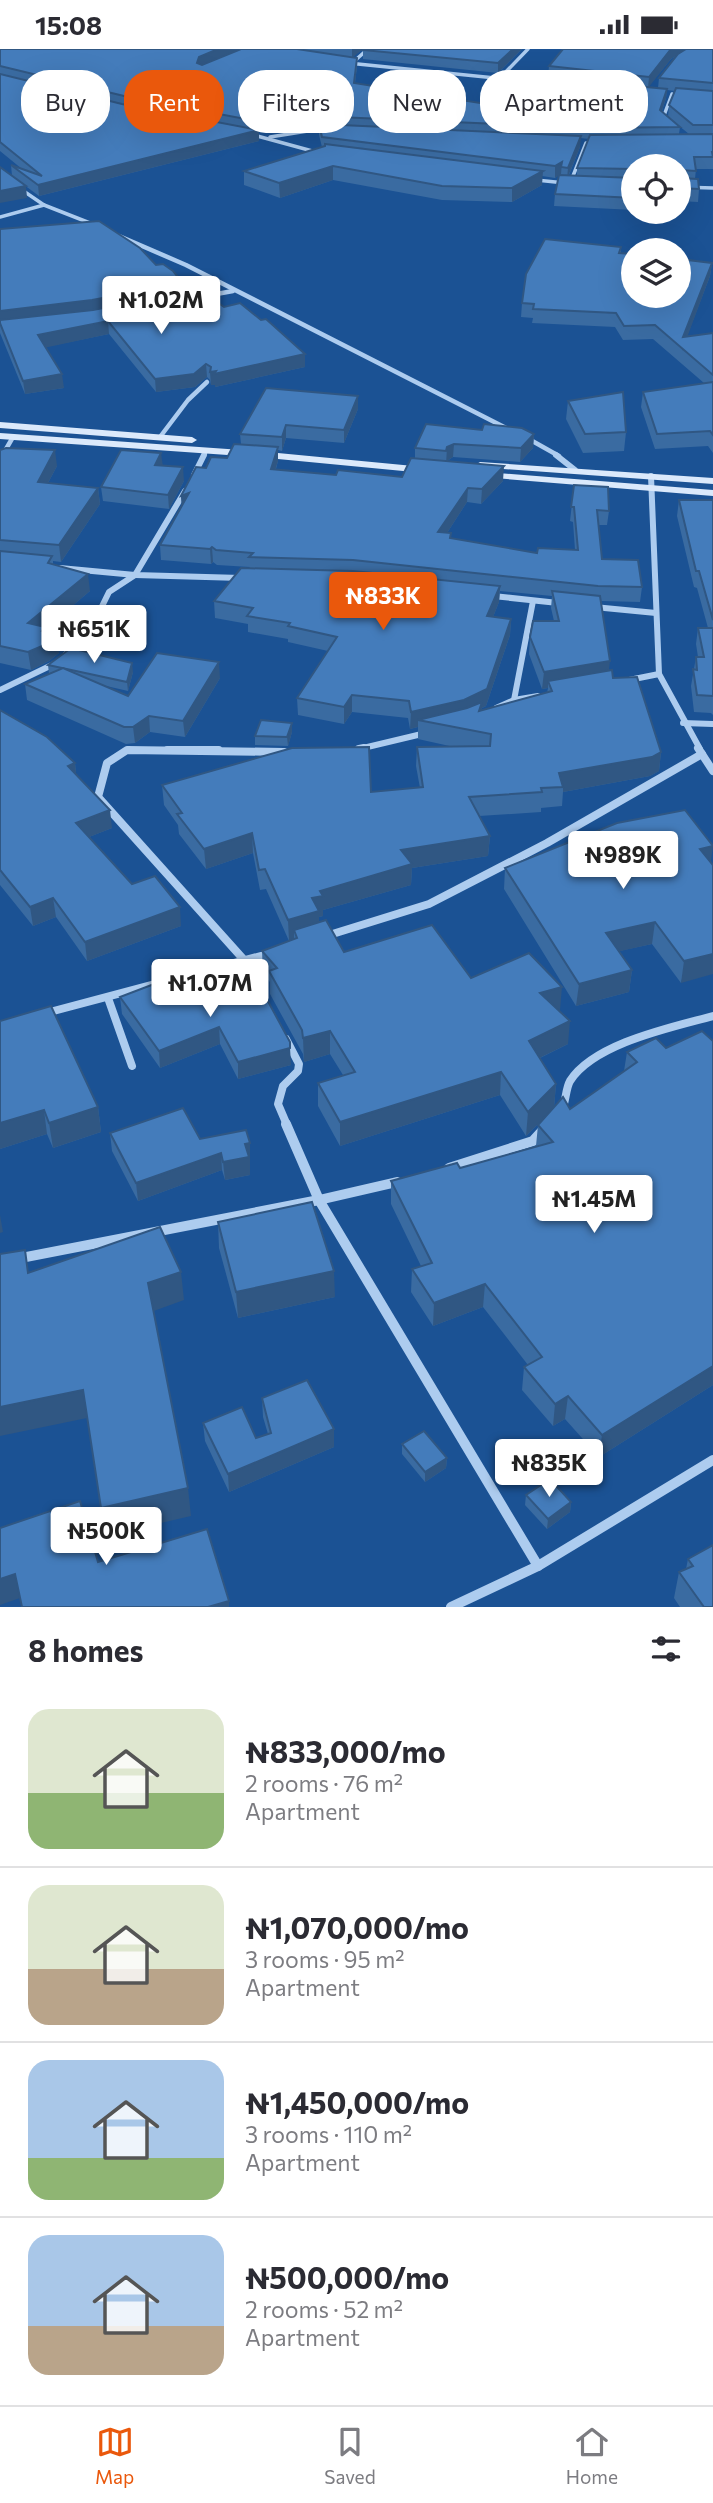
<!DOCTYPE html>
<meta charset="utf-8">
<style>
:root{--surface:#fff;--page:#f2f2f3;--text:#2b2b33;--muted:#7c7c81;--line:#e1e1e2;--accent:#ea580c}
body{margin:0;font-family:Commissioner,sans-serif;background:var(--page);color:var(--text);height:100vh;display:flex;flex-direction:column;font-size:26px;white-space:nowrap}
*{box-sizing:border-box;margin:0}
p{font-size:23px;color:var(--muted)}
.icon{flex:none;width:38px;height:38px;fill:none;stroke:currentColor;stroke-width:2;stroke-linecap:round;stroke-linejoin:round}
.map{position:relative;height:1558px;overflow:hidden}
.panel{display:flex;flex-direction:column;background:var(--surface);flex:1}
.panel>*{flex:none}
.guide{position:absolute;left:21px;top:21px;width:672px;height:63px;display:flex;gap:14px}
.fabs{position:absolute;left:621px;top:105px;display:grid;gap:14px}
.fabs a{display:grid;place-items:center;width:70px;height:70px;border-radius:50%;background:var(--surface);box-shadow:0 7px 28px #0002;font-size:35px}
.price{position:absolute;translate:-50% -60px;padding:0 16px;border-radius:7px;background:#fff;color:#222;font-size:23px;line-height:46px;filter:drop-shadow(0 2px 4px #0008)}
.price::after{content:'';position:absolute;left:50%;top:42px;width:21px;height:16px;margin-left:-10px;background:inherit;clip-path:polygon(0 0,100% 0,50% 100%)}
.price.current{background:var(--accent);color:#fff}
ul{padding:0;list-style:none}
li{display:flex;align-items:center;gap:21px;height:175px;padding:0 28px}
li+li{border-top:2px solid var(--line)}
li span{display:grid;place-items:center;flex:none;width:196px;height:140px;border-radius:21px;color:#555}
li>.icon{margin-inline-start:auto}
span .icon{width:84px;height:84px;fill:#fffc;stroke-width:1}
li b{font-size:30px}
h2{display:flex;justify-content:space-between;align-items:center;height:84px;padding:0 28px;font-size:30px}
.pill{padding:0 24px;border-radius:28px;background:var(--surface);box-shadow:0 7px 28px #0002;font-size:24px;line-height:63px}
.pill.current{background:var(--accent);color:#fff}
.status{display:flex;justify-content:space-between;align-items:center;height:49px;padding:0 35px;background:var(--surface);direction:ltr}
.status svg{height:19px;fill:currentColor}
.dock{display:flex;justify-content:space-around;align-items:center;height:98px;border-top:2px solid var(--line);background:var(--surface);font-size:19px;color:var(--muted)}
.dock a{display:grid;justify-items:center;gap:4px}
.dock .current{color:var(--accent)}
.map>svg:first-child{display:block}
.lines{fill:none;stroke-linecap:round;stroke-linejoin:round}
.minor-far4{stroke:#adccef;stroke-width:3.5}
.minor-far3{stroke:#adccef;stroke-width:4.5}
.minor-far2{stroke:#adccef;stroke-width:6}
.minor-far1{stroke:#adccef;stroke-width:8}
.minor{stroke:#adccef;stroke-width:10}
.secondary{fill:#dbe9fb;fill-rule:evenodd}
.wall{fill:#3a6ba1;fill-rule:evenodd}
.shaded-wall{fill:#305783}
.building{fill:#447cbb;stroke:#305783;stroke-width:2}
</style>
<div class="status"><b>15:08</b><svg viewBox="0 0 49 12"><path d="M0 12V9h3v3zM5 12V6h3v6zM10 12V3h3v9zM15 12V0h3v12zM26 1h20v11H26zM47 4h2v5h-2z"/></svg></div>
<div class="map">
<svg width="713" height="1558" viewBox="0 0 713 1558">
<rect width="100%" height="100%" fill="#1b5294"/>
<g class="lines">
<g class="minor-far4">
<path d="M348,14L573,37"/>
<path d="M351,15L368,0"/>
<path d="M498,31L528,0"/>
<path d="M665,70L663,69L672,45"/>
<path d="M250,85L316,103"/>
<path d="M270,88L314,81L327,82"/>
<path d="M536,131L565,134"/>
<path d="M571,132L586,94"/>
<path d="M679,138L713,139"/>
<path d="M22,141L44,156L95,176"/>
<path d="M0,168L44,156"/>
</g>
<g class="minor-far3">
<path d="M119,187L186,216L510,381"/>
<path d="M200,248L233,242"/>
<path d="M160,388L188,351L207,333"/>
<path d="M527,389L559,407"/>
<path d="M2,407L13,388"/>
<path d="M203,407L206,402"/>
</g>
<g class="minor-far2">
<path d="M556,406L575,421"/>
<path d="M0,412L3,406"/>
<path d="M194,426L204,406"/>
<path d="M651,427L659,625L700,700"/>
<path d="M60,519L135,526L241,529"/>
<path d="M493,547L558,554"/>
<path d="M594,558L656,564"/>
<path d="M66,605L88,586L109,543L135,526L185,442"/>
<path d="M629,631L659,625"/>
<path d="M0,641L54,615"/>
<path d="M514,651L533,552"/>
<path d="M496,659L514,651L538,647"/>
<path d="M683,674L713,675"/>
<path d="M167,700H219"/>
<path d="M359,700L426,684"/>
</g>
<g class="minor-far1">
<path d="M698,699L713,722"/>
<path d="M359,700L364,699"/>
<path d="M326,887L429,855L547,794L702,705"/>
<path d="M259,939L245,912L98,748L107,714L127,701L284,703"/>
<path d="M108,949L132,1017"/>
<path d="M46,964L272,904"/>
<path d="M286,990L299,1015L298,1022L283,1037L278,1055L287,1076"/>
<path d="M563,1058C566,1050 566,1039 570,1032C594,994 673,978 713,967"/>
</g>
<g class="minor">
<path d="M286,1075L319,1151L538,1517"/>
<path d="M449,1119L533,1092L544,1080"/>
<path d="M0,1213L319,1151L397,1133"/>
<path d="M451,1558L538,1517L713,1411"/>
</g>
<g class="secondary">
<path d="M0,373L192,388L197,391L192,394L0,379Z"/>
<path d="M0,384L257,402L424,418L429,421L424,424L257,408L0,390Z"/>
<path d="M480,413L713,429V435L476,418L475,416Z"/>
<path d="M486,423L713,441V447L482,428V424Z"/>
</g>
</g>
<g class="wall">
<path d="M0,0H363L352,8L357,18L355,34L531,62L601,34L548,28L549,17L713,0V120H696L695,130L699,140L698,153L679,152V117H634V161L554,157L555,145L559,126L555,129L542,127V136L512,153L442,151L333,131L280,149L244,136V122L322,98L319,86V77H314L268,84L259,83V92L39,147L12,127L11,116L22,120L0,102ZM678,6L659,29L658,39L648,38L671,10ZM667,41L675,42L669,56L668,68L689,85H679L680,78L662,62L666,49ZM580,89L589,90L577,119V126H569L580,98Z"/>
<path d="M364,0H522L498,24L363,10V1Z"/>
<path d="M0,180L183,244L191,245L224,258L305,305V318L215,338V336H211L210,331L207,328L195,338L156,343L109,285L45,298L64,339L25,345L0,284Z"/>
<path d="M621,198V204L712,214L710,227L687,287L713,284V404L708,397L655,400L641,358L643,343L704,334L653,290L623,291L615,278L532,274L533,269L521,268L522,254Z"/>
<path d="M568,352L626,383L624,402L583,404L566,370Z"/>
<path d="M358,360L344,394L286,389L282,402L278,401V412L276,420L336,426L402,428L415,410V399L534,385L533,399L520,413L453,408L447,412L503,432L481,455L467,453L447,484H451V489L537,504L575,501L573,473L570,472L574,436L609,462L607,476H598L602,510L642,538L640,553L601,552L609,621L661,703L659,722L650,727L563,743L562,757L541,759V763L479,767L490,787L488,807L412,819L411,836L323,861V867L319,868V873L344,903L471,929L560,961H559L568,995L540,1009L556,1035L554,1059L570,1060L624,1022L627,1003L713,992V1336L599,1408L565,1370L553,1377L522,1341L524,1318L528,1316L483,1258L433,1277L411,1243L412,1220L421,1217L391,1155V1132L460,1119L536,1097L538,1076L554,1059L526,1087L500,1046L340,1097L318,1057V1034L343,1026L330,1005L304,1013L303,1005L270,945V933L263,925L262,902L289,892L266,840L260,841L253,804L206,820L179,785L178,776L164,756L162,736L371,743L420,739L416,717L417,698H454L418,690V678L410,680L408,669L352,663L344,675L298,666L297,649L328,602L288,593V590L248,583V575L215,569L214,552L250,518L217,516L213,513L211,515L161,511L160,496L182,457L181,447L206,419L227,409L241,395L240,385ZM500,542L552,547L551,559L554,572L530,588L529,605L542,640L548,639L547,644L482,662V659L486,657L510,586L511,570L493,568L499,553Z"/>
<path d="M0,401L57,417L48,434L98,439L100,455L61,513L53,512V515L90,542L46,579V583L59,604L49,612L31,621L0,614Z"/>
<path d="M162,417L184,432L169,460L103,452L101,438Z"/>
<path d="M679,451H713V666L711,664L694,663L691,637L696,608H698L696,595L698,579H708L697,539L694,538L677,467Z"/>
<path d="M48,616L133,623L128,642L102,636L128,647L220,629L185,688L150,683L135,694L126,695L27,651L25,635L49,625Z"/>
<path d="M0,661L75,714L76,725L112,779L89,788L132,835L181,877L87,912L56,868L33,877L0,836Z"/>
<path d="M292,674V683L288,697L255,696V687Z"/>
<path d="M711,813L681,934L652,895L619,902L632,921L629,943L576,957L504,840L505,819Z"/>
<path d="M222,943L291,1016L238,1030L220,995L160,1019L122,965L120,948L178,953Z"/>
<path d="M0,972L98,1058L101,1083L53,1099L47,1085L0,1100Z"/>
<path d="M110,1084L200,1090L250,1111L249,1112L250,1126L225,1131L222,1121L138,1152L112,1102Z"/>
<path d="M218,1173L335,1248L238,1269L219,1199Z"/>
<path d="M262,1349L334,1380V1398L229,1443L205,1392L203,1374L256,1389L268,1385L263,1368Z"/>
<path d="M402,1395L447,1409L446,1419L425,1433L402,1405Z"/>
<path d="M526,1446L571,1453L570,1463L547,1480L525,1456Z"/>
<path d="M713,1496V1558H680L674,1549L679,1523L686,1520L688,1510Z"/>
</g>
<g class="shaded-wall">
<path d="M218,0H241L199,17L197,14L199,8Z"/>
<path d="M352,0H363L352,9Z"/>
<path d="M513,0H522L498,24V14Z"/>
<path d="M671,0H687L671,10L648,39L649,28Z"/>
<path d="M667,40L666,49L659,71L660,61Z"/>
<path d="M314,67V77L268,84L267,74Z"/>
<path d="M259,81V92L39,147L38,136Z"/>
<path d="M581,87L580,98L567,130L568,119Z"/>
<path d="M562,113L561,125L555,129V117Z"/>
<path d="M333,117V131L280,149L279,134Z"/>
<path d="M543,122L542,136L512,153V139Z"/>
<path d="M26,137L27,149L0,154V142Z"/>
<path d="M712,214L710,227L682,302L683,288Z"/>
<path d="M183,234V247L0,275V262Z"/>
<path d="M108,272L109,285L39,300L38,286Z"/>
<path d="M305,305V318L215,338V336H211L210,323Z"/>
<path d="M206,315L207,328L195,338L156,343L155,330Z"/>
<path d="M62,325L64,339L25,345L23,332Z"/>
<path d="M358,347V360L344,394V381Z"/>
<path d="M286,376V389L282,402V388Z"/>
<path d="M534,385L533,399L520,413L521,399Z"/>
<path d="M454,395L453,408L447,412L446,416L447,398Z"/>
<path d="M278,398V412L271,434V420Z"/>
<path d="M55,401L57,417L40,449L38,433Z"/>
<path d="M161,404L163,418L155,416Z"/>
<path d="M504,417L503,432L481,455L482,440Z"/>
<path d="M183,418L184,432L169,460L168,446Z"/>
<path d="M98,439L100,455L61,513L59,496Z"/>
<path d="M468,439L467,453L438,498V483Z"/>
<path d="M189,444L182,461L181,447Z"/>
<path d="M212,498L213,513L211,515L210,500Z"/>
<path d="M88,525L90,542L46,579L47,594L57,586L59,604L49,612L31,621L28,603V574Z"/>
<path d="M500,537L499,553L487,583V567Z"/>
<path d="M511,570L510,586L486,657L482,659L481,672L418,671V678L410,680L411,663Z"/>
<path d="M610,612L608,628L548,632V639L542,640L544,623Z"/>
<path d="M219,613L220,629L185,688L183,672Z"/>
<path d="M132,614L133,623L128,642L127,633Z"/>
<path d="M352,646V663L344,675V658Z"/>
<path d="M149,667L150,683L135,694L133,678Z"/>
<path d="M292,674V683L288,697L287,688Z"/>
<path d="M661,703L659,722L650,727L563,743V738L559,724Z"/>
<path d="M75,714L77,733L68,717Z"/>
<path d="M110,761L112,779L79,792L76,774Z"/>
<path d="M252,784L253,804L206,820L204,800Z"/>
<path d="M490,787L488,807L412,819L411,836L323,861V867L319,868V882L294,881V890L289,892L288,871L320,842L401,801Z"/>
<path d="M713,797L710,818L700,800Z"/>
<path d="M53,849L56,868L33,877L30,858Z"/>
<path d="M180,858L181,877L87,912L85,893Z"/>
<path d="M655,873L652,895L603,906L606,884Z"/>
<path d="M713,905V925L681,934L684,912Z"/>
<path d="M632,921L629,943L576,957L579,935Z"/>
<path d="M562,938L560,961L538,967L540,944Z"/>
<path d="M570,972L568,995L527,1015L529,992Z"/>
<path d="M219,978L220,995L160,1019L159,1002Z"/>
<path d="M330,982V1005L304,1013L303,989Z"/>
<path d="M290,999L291,1016L238,1030V1013Z"/>
<path d="M501,1023L500,1046L340,1097V1073Z"/>
<path d="M556,1035L554,1059L526,1087L528,1063Z"/>
<path d="M98,1058L101,1083L53,1099L49,1074Z"/>
<path d="M44,1061L47,1085L0,1100V1074Z"/>
<path d="M250,1094V1126L225,1131L223,1113L245,1095Z"/>
<path d="M221,1104L222,1121L138,1152L136,1134Z"/>
<path d="M0,1166L3,1183L0,1184Z"/>
<path d="M334,1222L335,1248L238,1269L236,1243Z"/>
<path d="M181,1223L184,1251L151,1263L148,1234Z"/>
<path d="M485,1235L483,1258L433,1277L434,1254Z"/>
<path d="M713,1317V1336L599,1408L602,1386Z"/>
<path d="M83,1341L87,1369L0,1387V1358Z"/>
<path d="M568,1347L565,1370L553,1377L555,1355Z"/>
<path d="M334,1380V1398L229,1443L228,1425Z"/>
<path d="M447,1409L446,1419L425,1433V1423Z"/>
<path d="M188,1439L191,1467L105,1487L101,1459Z"/>
<path d="M571,1453L570,1463L547,1480L548,1470Z"/>
<path d="M15,1525L20,1549L0,1556V1530Z"/>
<path d="M229,1552V1558H208Z"/>
</g>
<g class="building">
<path d="M0,0H218L199,8L197,14L202,16L241,0H297L357,9L354,34L531,62L572,31L667,40L660,61L680,78L587,79L314,67L267,74L124,47L0,17Z"/>
<path d="M364,0H513L498,14L363,1Z"/>
<path d="M563,0H671L649,28L549,17Z"/>
<path d="M686,0H713V34L659,29L678,5Z"/>
<path d="M0,25L122,55L259,81L38,136L11,116L42,127L0,93Z"/>
<path d="M676,39L713,42V76H693L669,56Z"/>
<path d="M319,75L581,87L568,119L561,118L562,113L555,117L322,88Z"/>
<path d="M713,85V103H712L713,108H694L696,122L680,121L679,122V117H634V120L577,119L590,86Z"/>
<path d="M325,95L543,122L512,139L442,137L333,117L279,134L244,122L325,97Z"/>
<path d="M0,118L26,137L0,142Z"/>
<path d="M559,126L634,129V149L555,145Z"/>
<path d="M679,129L698,130L699,140L679,139Z"/>
<path d="M99,172L140,199L156,216L163,215L173,222L183,234L92,251L0,262V180Z"/>
<path d="M545,190L621,198L619,204L634,205V247H679V210L712,214L683,288L713,284V326L655,276L624,277L616,264L533,260L534,255L522,254L526,225Z"/>
<path d="M189,242L191,245L202,242L224,258L240,254L261,271L266,270L305,305L214,325L216,322L210,323L211,318L206,315L194,325L155,330L108,272L38,286L62,325L23,332L0,274V271L93,261Z"/>
<path d="M713,333V386L710,382L657,385L643,343Z"/>
<path d="M266,339L358,347L344,381L286,376L282,388L240,385Z"/>
<path d="M623,343L626,383L585,385L568,352Z"/>
<path d="M426,375L482,381L484,375L522,379L534,385L521,399L454,395L447,398L446,402L415,399Z"/>
<path d="M234,395L278,398L271,420L336,426L338,421L402,428L411,409L504,417L482,440L468,439L438,483L451,484L450,489L537,504L538,499L578,501L574,458H571L574,436L608,438L609,462L597,461L602,510L638,511L642,538L598,537L353,511L249,508L253,504L216,501L212,498L210,500L160,496L189,444L181,447L196,418L206,419L211,408L227,409Z"/>
<path d="M6,399L55,401L38,433L98,439L59,496L0,491V401Z"/>
<path d="M121,401L161,404L155,416L183,418L168,446L101,438Z"/>
<path d="M679,451H713V571L699,522H696Z"/>
<path d="M0,502L52,507L48,514L88,525L28,574L45,578L42,582L57,586L47,595L28,603L0,597Z"/>
<path d="M241,519L353,522L500,537L487,567L511,570L487,640L464,651L411,663L409,652L352,646L344,658L297,649L337,588L288,577L290,574L247,567L253,559L214,552Z"/>
<path d="M552,542L600,547L610,612L544,623L530,588L533,572H559Z"/>
<path d="M698,579H713V647L697,646L693,620L697,621L696,608H704Z"/>
<path d="M71,599L132,614L127,633L48,616Z"/>
<path d="M157,604L219,613L183,672L149,667L133,678H124L25,635L63,619L128,647Z"/>
<path d="M612,621L613,629L637,628L661,703L652,708L559,724L563,738L541,739L542,743L469,748L490,787L401,801L412,815L320,842L323,847L312,849L319,862L288,871L265,820L259,821L252,784L204,800L177,765L182,764L162,736L292,699L369,698L371,743L423,738L417,698L490,697L491,685L418,671L467,659L482,653L479,662L552,642L548,632Z"/>
<path d="M0,661L47,688L75,714L68,717L110,761L76,774L132,835L155,827L180,858L85,893L53,849L30,858L0,821Z"/>
<path d="M261,671L292,674L287,688L255,687Z"/>
<path d="M685,761L713,797L700,800L713,816V905L684,912L655,873L606,884L632,921L579,935L505,819L617,774Z"/>
<path d="M326,871L344,903L432,876L471,929L529,904L562,938L540,944L570,972L529,992L556,1035L528,1063L501,1023L340,1073L318,1034L355,1023L330,982L303,989L302,981L269,922L277,919L262,902L297,889L294,881Z"/>
<path d="M162,932L178,953L220,940L222,943L257,932L290,993V999L238,1013L219,978L159,1002L120,948Z"/>
<path d="M51,957L98,1058L49,1074L44,1061L0,1074V972Z"/>
<path d="M702,982L713,992V1317L602,1386L568,1347L555,1355L524,1318L542,1308L485,1235L434,1254L412,1220L432,1214L391,1132L457,1114L460,1119L553,1093L538,1076L563,1048L570,1060L637,1013L627,1003L656,989L666,999Z"/>
<path d="M183,1059L200,1090L246,1081L250,1094L245,1095L249,1108L223,1113L221,1104L136,1134L110,1084Z"/>
<path d="M312,1153L334,1222L236,1243L218,1173Z"/>
<path d="M160,1178L181,1223L148,1234L188,1439L101,1459L83,1341L0,1358V1205L25,1201L28,1224Z"/>
<path d="M307,1331L334,1380L228,1425L203,1374L242,1358L256,1389L271,1384L262,1349Z"/>
<path d="M424,1382L447,1409L425,1423L402,1395Z"/>
<path d="M550,1430L571,1453L548,1470L526,1446Z"/>
<path d="M80,1452L98,1513L207,1480L229,1552L208,1558H22L15,1525L0,1530V1479Z"/>
<path d="M713,1496V1558H704L679,1523L693,1517L688,1510Z"/>
</g>
</svg>
<div class="fabs">
<a><svg class="icon" aria-label="locate" viewBox="0 0 24 24"><circle cx="12" cy="12" r="6"/><path d="M12 2v4M12 18v4M2 12h4M18 12h4"/></svg></a>
<a><svg class="icon" aria-label="layers" viewBox="0 0 24 24"><path d="M12 4l9 5-9 5-9-5zM3 14l9 5 9-5"/></svg></a>
</div>
<b class="price" style="left:161px;top:287px">₦1.02M</b>
<b class="price current" style="left:383px;top:583px">₦833K</b>
<b class="price" style="left:94px;top:616px">₦651K</b>
<b class="price" style="left:623px;top:842px">₦989K</b>
<b class="price" style="left:210px;top:970px">₦1.07M</b>
<b class="price" style="left:594px;top:1186px">₦1.45M</b>
<b class="price" style="left:549px;top:1450px">₦835K</b>
<b class="price" style="left:106px;top:1518px">₦500K</b>
<div class="guide">
<a class="pill">Buy</a>
<a class="pill current">Rent</a>
<a class="pill">Filters</a>
<a class="pill">New</a>
<a class="pill">Apartment</a>
</div>
</div>
<section class="panel">
<h2>8 homes<svg class="icon" aria-label="filters" viewBox="0 0 24 24"><path d="M4 7h16M4 17h16"/><circle cx="9" cy="7" r="2"/><circle cx="15" cy="17" r="2"/></svg></h2>
<ul>
<li><span style="background:linear-gradient(#dfe7d0 60%,#8fb573 0)"><svg class="icon" aria-label="home" viewBox="0 0 24 24"><path d="M3 11l9-7 9 7M6 9v11h12V9"/></svg></span><div><b>₦833,000/mo</b><p>2 rooms · 76 m²</p><p>Apartment</p></div></li>
<li><span style="background:linear-gradient(#dfe7d0 60%,#b9a48a 0)"><svg class="icon" aria-label="home" viewBox="0 0 24 24"><path d="M3 11l9-7 9 7M6 9v11h12V9"/></svg></span><div><b>₦1,070,000/mo</b><p>3 rooms · 95 m²</p><p>Apartment</p></div></li>
<li><span style="background:linear-gradient(#a9c7e8 70%,#8fb573 0)"><svg class="icon" aria-label="home" viewBox="0 0 24 24"><path d="M3 11l9-7 9 7M6 9v11h12V9"/></svg></span><div><b>₦1,450,000/mo</b><p>3 rooms · 110 m²</p><p>Apartment</p></div></li>
<li><span style="background:linear-gradient(#a9c7e8 65%,#b9a48a 0)"><svg class="icon" aria-label="home" viewBox="0 0 24 24"><path d="M3 11l9-7 9 7M6 9v11h12V9"/></svg></span><div><b>₦500,000/mo</b><p>2 rooms · 52 m²</p><p>Apartment</p></div></li>
</ul>
</section>
<nav class="dock">
<a class="current"><svg class="icon" aria-label="map" viewBox="0 0 24 24"><path d="M3 6l6-2 6 2 6-2v14l-6 2-6-2-6 2zM9 4v14M15 6v14"/></svg>Map</a>
<a><svg class="icon" aria-label="saved" viewBox="0 0 24 24"><path d="M7 4h10v16l-5-4-5 4z"/></svg>Saved</a>
<a><svg class="icon" aria-label="home" viewBox="0 0 24 24"><path d="M3 11l9-7 9 7M6 9v11h12V9"/></svg>Home</a>
</nav>
